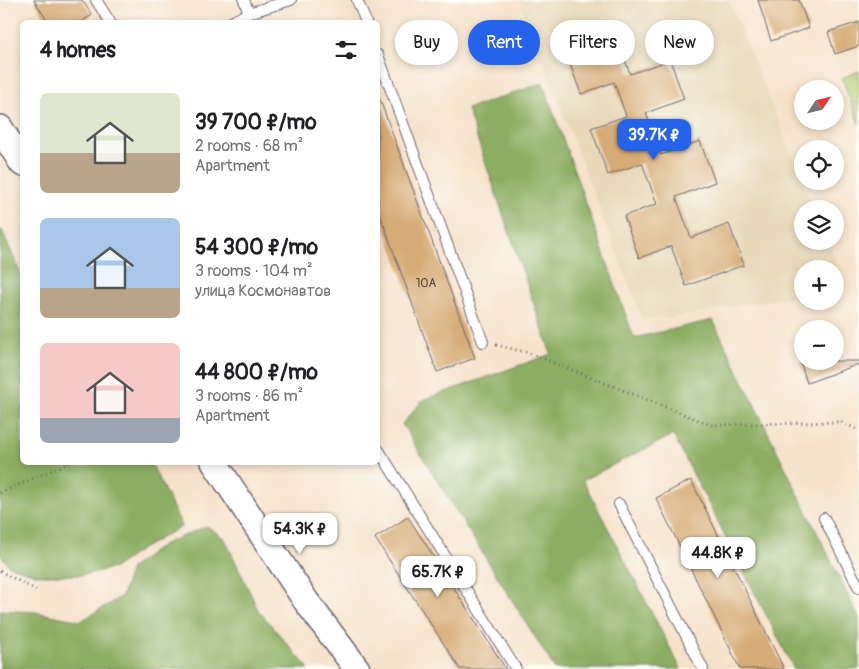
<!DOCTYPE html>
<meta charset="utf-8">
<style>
:root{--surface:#fff;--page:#f6f6f6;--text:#202124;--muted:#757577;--accent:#2563eb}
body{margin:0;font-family:Pangolin,sans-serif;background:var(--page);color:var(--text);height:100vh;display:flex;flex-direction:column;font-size:19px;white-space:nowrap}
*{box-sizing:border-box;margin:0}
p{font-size:16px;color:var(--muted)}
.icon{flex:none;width:28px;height:28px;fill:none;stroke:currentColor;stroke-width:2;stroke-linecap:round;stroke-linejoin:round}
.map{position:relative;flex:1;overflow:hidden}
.sheet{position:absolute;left:20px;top:20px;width:360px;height:445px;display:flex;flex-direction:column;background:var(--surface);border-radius:8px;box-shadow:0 2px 8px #0003}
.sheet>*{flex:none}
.top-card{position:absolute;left:395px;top:20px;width:389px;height:45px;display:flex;gap:10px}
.needle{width:32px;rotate:55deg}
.controls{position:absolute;left:794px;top:80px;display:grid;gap:10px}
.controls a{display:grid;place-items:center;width:50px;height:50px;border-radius:50%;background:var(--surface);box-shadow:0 2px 8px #0003;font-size:25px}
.price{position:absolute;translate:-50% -42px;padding:0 11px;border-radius:10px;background:#fff;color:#222;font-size:16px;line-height:32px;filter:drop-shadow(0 1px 2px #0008)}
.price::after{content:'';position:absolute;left:50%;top:30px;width:15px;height:11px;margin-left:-8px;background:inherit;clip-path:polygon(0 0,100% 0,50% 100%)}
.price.selected{background:var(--accent);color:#fff}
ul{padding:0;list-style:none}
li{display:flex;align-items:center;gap:15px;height:125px;padding:0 20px}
li span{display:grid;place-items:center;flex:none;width:140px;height:100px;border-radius:8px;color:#555}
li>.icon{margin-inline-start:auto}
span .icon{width:60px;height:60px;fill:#fffc;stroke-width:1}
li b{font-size:21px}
h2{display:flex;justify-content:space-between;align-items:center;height:60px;padding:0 20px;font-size:21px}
.tag{padding:0 18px;border-radius:22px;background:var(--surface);box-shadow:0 2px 8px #0003;font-size:18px;line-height:45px}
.tag.selected{background:var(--accent);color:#fff}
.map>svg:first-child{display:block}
.built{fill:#e8d9ba}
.green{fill:#b1ca6f;stroke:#6a7655}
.forest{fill:#8cae62;stroke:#57684e}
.building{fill:#d6ab74}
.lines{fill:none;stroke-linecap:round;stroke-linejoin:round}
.service-casing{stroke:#6c656d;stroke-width:12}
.tertiary-casing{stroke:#6c656d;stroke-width:28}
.path{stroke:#6c656d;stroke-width:3;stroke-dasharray:1 4;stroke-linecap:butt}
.service{stroke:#fff;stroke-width:10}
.tertiary{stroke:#fff;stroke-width:25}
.labels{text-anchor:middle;stroke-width:4;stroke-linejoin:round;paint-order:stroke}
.number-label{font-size:12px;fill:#4f4449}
</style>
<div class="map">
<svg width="859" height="669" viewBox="0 0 859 669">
<rect width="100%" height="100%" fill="#fdfcf7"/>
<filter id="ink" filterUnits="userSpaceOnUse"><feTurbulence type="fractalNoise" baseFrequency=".02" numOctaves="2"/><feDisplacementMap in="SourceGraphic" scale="10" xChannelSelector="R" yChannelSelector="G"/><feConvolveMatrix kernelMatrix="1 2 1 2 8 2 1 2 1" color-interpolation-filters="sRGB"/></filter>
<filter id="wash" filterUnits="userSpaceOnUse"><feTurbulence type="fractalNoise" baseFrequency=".0096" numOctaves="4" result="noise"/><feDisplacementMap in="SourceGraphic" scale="20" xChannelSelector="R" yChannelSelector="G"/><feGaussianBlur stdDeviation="1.12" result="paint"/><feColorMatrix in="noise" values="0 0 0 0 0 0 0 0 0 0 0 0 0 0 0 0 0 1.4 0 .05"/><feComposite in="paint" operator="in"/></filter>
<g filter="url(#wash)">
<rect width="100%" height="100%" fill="#f6e2cb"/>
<path class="built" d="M519,0H729L814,209H802V241H828L843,278L835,281V269H802V293L797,295L676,317L642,318Z"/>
<path class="green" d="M859,71V124L842,78Z"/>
<g class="forest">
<path d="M543,83L634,338L713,320L859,618V669H794L673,435L583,480L681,669H555L402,424L423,400L551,354L467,109Z"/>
<path d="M2,230L22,277V462L151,463L182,526L140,550L114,568L82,575H39L9,566L0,554V231Z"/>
<path d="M207,526L225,539L258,610L309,669H0V610L35,612L81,621L122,596L131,568L164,544Z"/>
</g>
<g id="blocks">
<g class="building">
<path d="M34,0H82L92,15L81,22H48Z"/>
<path d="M758,0H799L809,28L771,41Z"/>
<path d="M859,22V46L835,54L828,32Z"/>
<path d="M616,35L630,74L670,60L684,99L646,113L661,155L700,141L715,182L676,197L691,238L729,224L744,265L686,286L671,246L639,258L624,216L657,204L642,163L608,175L591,128L626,116L614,82L581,94L566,53Z"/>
<path d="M378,97H379L475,358L437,372L378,209Z"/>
<path d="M800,361H859V364L807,383Z"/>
<path d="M691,480L784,669H740L656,498Z"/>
<path d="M408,517L506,669H460L375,538Z"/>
</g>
</g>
</g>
<g filter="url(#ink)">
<use href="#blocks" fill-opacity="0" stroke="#6c656d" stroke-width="1"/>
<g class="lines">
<defs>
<g id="service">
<path d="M96,0L110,22"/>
<path d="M244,0L249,13"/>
<path d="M357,0L366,22"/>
<path d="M231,22L249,13L291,0"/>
<path d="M378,55L483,342"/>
<path d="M378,449L516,669"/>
<path d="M619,504L703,669"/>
<path d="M824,518L859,588"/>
</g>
<g id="tertiary">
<path d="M0,128L22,163"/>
<path d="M214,462L306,601L357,669"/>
</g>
</defs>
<use href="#service" class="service-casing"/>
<use href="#tertiary" class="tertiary-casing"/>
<g class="path">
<path d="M496,345L529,353L711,425L841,422L859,430"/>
<path d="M0,493L71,462"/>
<path d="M0,571L36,590"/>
</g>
<use href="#service" class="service"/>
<use href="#tertiary" class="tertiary"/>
</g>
</g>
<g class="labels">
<g class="number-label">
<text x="426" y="287">10А</text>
</g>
</g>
</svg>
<div class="controls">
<a><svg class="needle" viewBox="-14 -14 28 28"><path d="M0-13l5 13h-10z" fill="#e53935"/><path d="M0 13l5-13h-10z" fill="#757577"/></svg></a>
<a><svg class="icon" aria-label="locate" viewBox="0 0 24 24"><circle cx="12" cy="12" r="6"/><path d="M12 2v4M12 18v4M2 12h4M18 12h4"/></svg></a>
<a><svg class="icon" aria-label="layers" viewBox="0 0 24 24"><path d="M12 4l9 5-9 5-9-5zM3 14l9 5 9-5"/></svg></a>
<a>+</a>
<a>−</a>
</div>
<b class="price selected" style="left:654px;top:161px">39.7K ₽</b>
<b class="price" style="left:300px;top:555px">54.3K ₽</b>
<b class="price" style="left:718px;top:579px">44.8K ₽</b>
<b class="price" style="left:438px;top:598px">65.7K ₽</b>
<div class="top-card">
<a class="tag">Buy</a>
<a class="tag selected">Rent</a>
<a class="tag">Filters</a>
<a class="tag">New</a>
</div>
<section class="sheet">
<h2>4 homes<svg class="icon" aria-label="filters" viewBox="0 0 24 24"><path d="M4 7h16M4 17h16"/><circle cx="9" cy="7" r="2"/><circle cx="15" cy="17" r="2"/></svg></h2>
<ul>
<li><span style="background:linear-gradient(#dfe7d0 60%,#b9a48a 0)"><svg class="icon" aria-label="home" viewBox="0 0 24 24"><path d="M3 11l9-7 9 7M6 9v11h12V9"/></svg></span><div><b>39 700 ₽/mo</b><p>2 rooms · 68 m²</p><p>Apartment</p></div></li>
<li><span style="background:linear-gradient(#a9c7e8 70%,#b9a48a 0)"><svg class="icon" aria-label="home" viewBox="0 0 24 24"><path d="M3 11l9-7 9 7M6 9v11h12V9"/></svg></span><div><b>54 300 ₽/mo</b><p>3 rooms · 104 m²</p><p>улица Космонавтов</p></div></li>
<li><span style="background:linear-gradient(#f6c9c9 75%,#9aa5b1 0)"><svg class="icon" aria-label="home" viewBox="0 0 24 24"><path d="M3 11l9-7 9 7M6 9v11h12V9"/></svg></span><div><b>44 800 ₽/mo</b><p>3 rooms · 86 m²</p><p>Apartment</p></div></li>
</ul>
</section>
</div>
